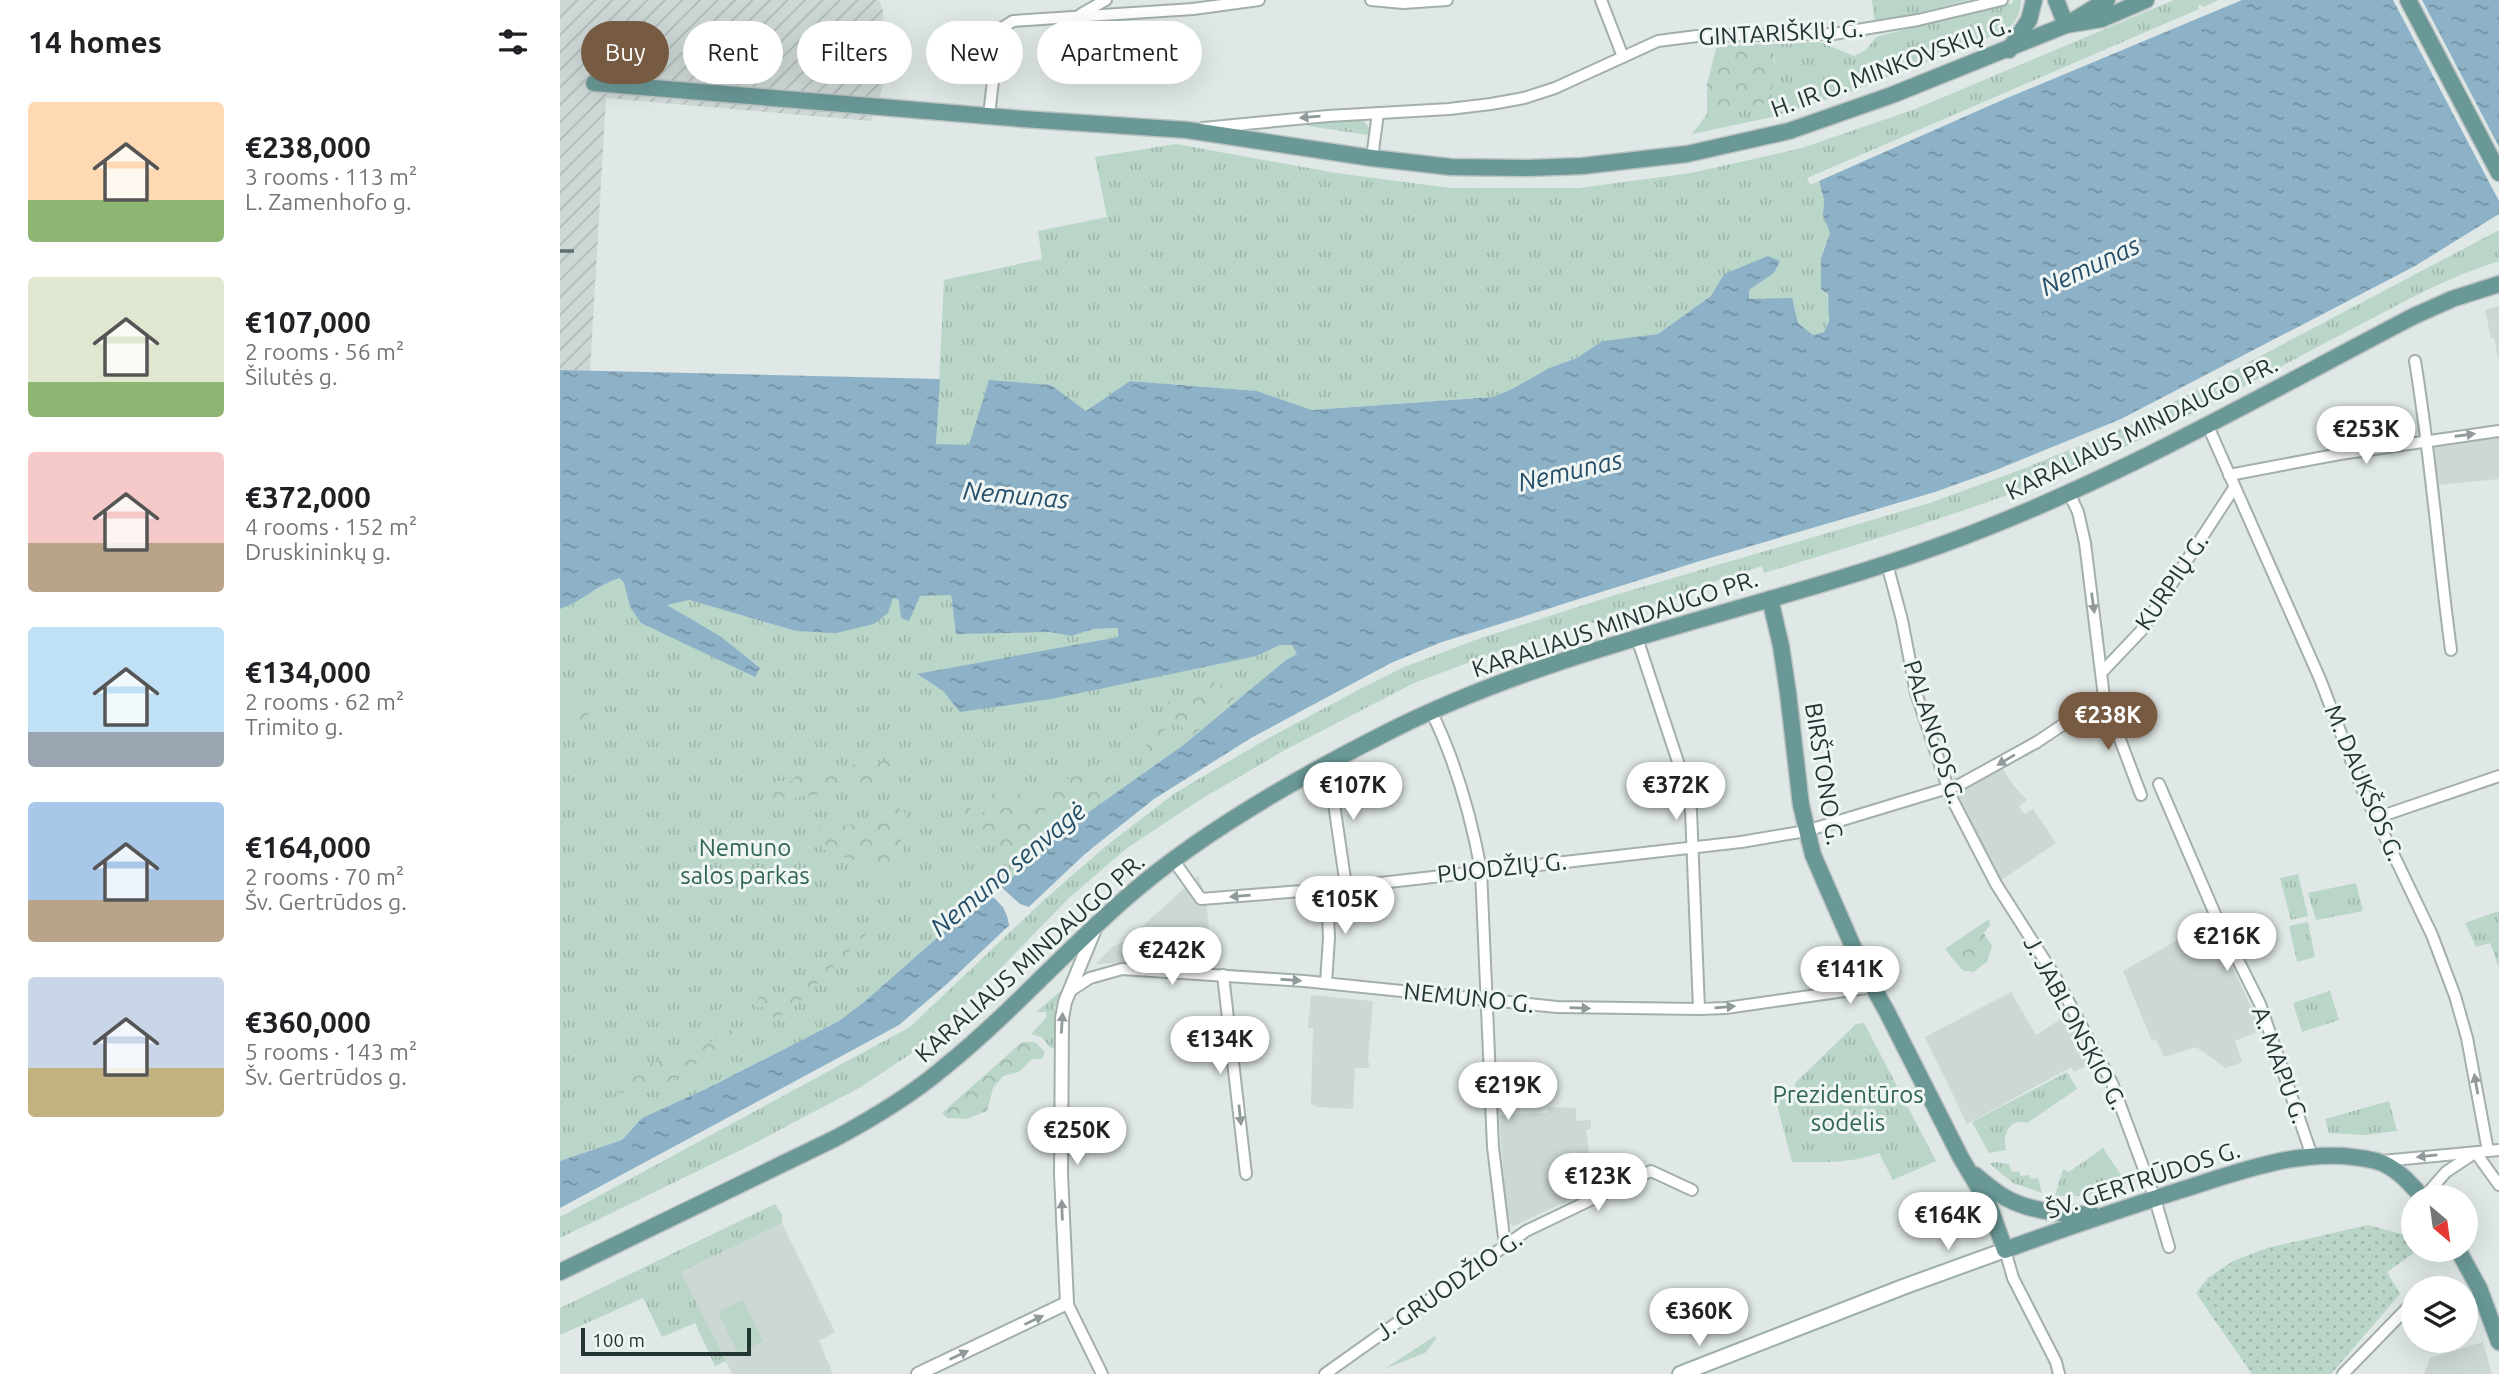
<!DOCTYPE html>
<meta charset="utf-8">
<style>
:root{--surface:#fff;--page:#f2f2f2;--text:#202124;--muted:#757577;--accent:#765a41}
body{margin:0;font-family:Ubuntu,sans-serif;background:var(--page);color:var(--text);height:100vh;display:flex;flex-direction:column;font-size:26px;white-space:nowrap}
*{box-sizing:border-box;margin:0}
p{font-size:23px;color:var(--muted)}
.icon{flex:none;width:38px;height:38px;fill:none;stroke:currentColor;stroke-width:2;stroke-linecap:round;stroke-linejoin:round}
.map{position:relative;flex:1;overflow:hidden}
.side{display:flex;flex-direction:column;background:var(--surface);width:560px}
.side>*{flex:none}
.guide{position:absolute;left:21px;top:21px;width:665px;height:63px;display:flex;gap:14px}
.needle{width:46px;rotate:151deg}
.fabs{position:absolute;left:1841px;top:1185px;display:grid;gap:14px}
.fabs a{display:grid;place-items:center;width:77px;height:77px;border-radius:50%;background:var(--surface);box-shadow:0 7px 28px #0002;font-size:35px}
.scale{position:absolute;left:21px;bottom:18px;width:170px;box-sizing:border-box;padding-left:7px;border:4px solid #223534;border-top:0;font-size:19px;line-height:24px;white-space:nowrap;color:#223534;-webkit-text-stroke:5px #eef5f3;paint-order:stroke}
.price{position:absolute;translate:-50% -60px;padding:0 16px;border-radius:24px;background:#fff;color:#222;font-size:23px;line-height:46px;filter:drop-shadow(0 2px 4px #0008)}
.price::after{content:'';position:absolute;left:50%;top:42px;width:21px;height:16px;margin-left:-10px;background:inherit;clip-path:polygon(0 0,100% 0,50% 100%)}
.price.current{background:var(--accent);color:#fff}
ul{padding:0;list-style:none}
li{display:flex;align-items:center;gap:21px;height:175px;padding:0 28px}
li span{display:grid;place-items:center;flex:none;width:196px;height:140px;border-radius:7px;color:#555}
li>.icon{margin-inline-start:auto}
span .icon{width:84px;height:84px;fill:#fffc;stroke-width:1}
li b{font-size:30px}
h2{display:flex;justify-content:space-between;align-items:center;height:84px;padding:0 28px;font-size:30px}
.chip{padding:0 24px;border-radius:32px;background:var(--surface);box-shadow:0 7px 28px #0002;font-size:24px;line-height:63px}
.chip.current{background:var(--accent);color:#fff}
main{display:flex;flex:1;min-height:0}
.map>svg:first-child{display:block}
.built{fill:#cdd7d5}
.industrial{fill:url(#industrial-furrows)}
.grass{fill:url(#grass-tufts)}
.forest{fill:url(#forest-crowns)}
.garden{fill:url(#garden-dots)}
.pitch{fill:#bad6c8}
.water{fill:url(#water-ripples)}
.pier{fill:#dfe8e6}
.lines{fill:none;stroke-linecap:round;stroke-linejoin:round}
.minor-casing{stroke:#a3afad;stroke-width:14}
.tertiary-casing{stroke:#a3afad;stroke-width:16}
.secondary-casing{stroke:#9cafac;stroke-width:18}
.primary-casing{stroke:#bdc2c2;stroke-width:19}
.minor{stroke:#fff;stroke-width:10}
.tertiary{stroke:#fff;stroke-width:12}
.secondary{stroke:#fff;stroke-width:14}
.primary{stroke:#699896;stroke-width:16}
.rail{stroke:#5c7170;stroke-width:3.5;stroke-dasharray:14 7;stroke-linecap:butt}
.oneway{fill:#909a9a}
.labels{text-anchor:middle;stroke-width:6;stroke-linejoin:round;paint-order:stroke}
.street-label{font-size:24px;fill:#223534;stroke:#eef5f3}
.park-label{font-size:24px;fill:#326652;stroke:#eef5f3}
.water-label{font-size:26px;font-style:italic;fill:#254e69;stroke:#eef5f3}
</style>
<main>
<section class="side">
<h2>14 homes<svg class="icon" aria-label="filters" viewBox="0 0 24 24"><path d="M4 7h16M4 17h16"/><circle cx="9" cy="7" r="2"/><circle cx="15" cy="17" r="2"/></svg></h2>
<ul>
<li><span style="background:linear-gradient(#ffd9b3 70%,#8fb573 0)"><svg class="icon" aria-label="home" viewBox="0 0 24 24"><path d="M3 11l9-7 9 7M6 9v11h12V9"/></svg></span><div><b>€238,000</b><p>3 rooms · 113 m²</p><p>L. Zamenhofo g.</p></div></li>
<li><span style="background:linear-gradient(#dfe7d0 75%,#8fb573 0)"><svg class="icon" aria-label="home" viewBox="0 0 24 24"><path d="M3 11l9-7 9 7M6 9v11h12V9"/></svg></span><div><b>€107,000</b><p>2 rooms · 56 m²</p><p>Šilutės g.</p></div></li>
<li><span style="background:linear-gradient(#f6c9c9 65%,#b9a48a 0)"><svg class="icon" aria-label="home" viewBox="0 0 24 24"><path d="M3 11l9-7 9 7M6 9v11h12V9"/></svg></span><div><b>€372,000</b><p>4 rooms · 152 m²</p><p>Druskininkų g.</p></div></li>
<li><span style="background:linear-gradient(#bfe0f5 75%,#9aa5b1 0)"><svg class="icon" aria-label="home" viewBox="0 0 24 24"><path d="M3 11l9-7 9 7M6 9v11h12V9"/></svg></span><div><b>€134,000</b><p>2 rooms · 62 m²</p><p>Trimito g.</p></div></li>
<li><span style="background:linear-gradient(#a9c7e8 70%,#b9a48a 0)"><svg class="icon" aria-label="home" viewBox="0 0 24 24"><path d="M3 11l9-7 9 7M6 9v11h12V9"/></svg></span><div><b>€164,000</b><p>2 rooms · 70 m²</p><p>Šv. Gertrūdos g.</p></div></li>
<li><span style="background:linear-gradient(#c9d6e8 65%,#c2b280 0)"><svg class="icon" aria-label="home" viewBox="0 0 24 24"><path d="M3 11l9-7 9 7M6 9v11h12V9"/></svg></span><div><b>€360,000</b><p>5 rooms · 143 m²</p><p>Šv. Gertrūdos g.</p></div></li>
</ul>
</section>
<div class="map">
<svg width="1939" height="1374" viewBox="0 0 1939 1374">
<defs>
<pattern id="industrial-furrows" width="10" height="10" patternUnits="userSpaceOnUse" patternTransform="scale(1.75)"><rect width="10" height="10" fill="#cdd7d5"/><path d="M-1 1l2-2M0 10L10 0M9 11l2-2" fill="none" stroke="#b0b9b7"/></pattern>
<pattern id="grass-tufts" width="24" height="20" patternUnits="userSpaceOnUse" patternTransform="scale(1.75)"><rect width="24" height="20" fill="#bad6c8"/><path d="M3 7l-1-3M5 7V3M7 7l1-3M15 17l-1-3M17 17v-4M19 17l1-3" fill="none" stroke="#a0b8ac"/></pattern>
<pattern id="forest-crowns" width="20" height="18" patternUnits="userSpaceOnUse" patternTransform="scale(1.75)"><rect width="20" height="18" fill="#bad6c8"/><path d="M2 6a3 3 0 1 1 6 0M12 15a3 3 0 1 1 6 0" fill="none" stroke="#a0b8ac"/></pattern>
<pattern id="garden-dots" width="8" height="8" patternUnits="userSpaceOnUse" patternTransform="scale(1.75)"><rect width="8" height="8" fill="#bad6c8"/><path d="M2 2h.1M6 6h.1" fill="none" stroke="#a0b8ac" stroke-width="1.8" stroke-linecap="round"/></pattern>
<pattern id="water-ripples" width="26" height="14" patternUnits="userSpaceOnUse" patternTransform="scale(1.75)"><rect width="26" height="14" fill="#8db1c6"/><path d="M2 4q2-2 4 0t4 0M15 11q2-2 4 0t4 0" fill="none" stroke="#7391a2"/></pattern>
</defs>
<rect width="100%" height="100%" fill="#dfe8e6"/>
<g class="built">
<path d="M1939,306V364L1934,338H1931L1925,310Z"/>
<path d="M1939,437V479L1878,485L1874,446Z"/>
<path d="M1442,768L1453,785L1467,800L1459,806L1464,814L1473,809L1496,843L1440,881L1398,797L1400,792Z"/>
<path d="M638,876L646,899L653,970L577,962L536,964L552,947L567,940Z"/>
<path d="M1651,921L1702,1030L1675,1041L1682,1062L1666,1068L1636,1047L1604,1057L1596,1039L1592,1041L1563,971Z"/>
<path d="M1451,992L1476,1035L1510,1013L1535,1061L1514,1072L1511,1067L1407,1124L1365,1037Z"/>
<path d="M751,995L813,1001L808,1059L810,1068H795L793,1109L758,1107L751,1104L753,1028H748Z"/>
<path d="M988,1107L1016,1108V1121L1031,1120V1128L1026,1130L1030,1157L1040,1186L954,1226L947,1223L939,1115L988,1113Z"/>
<path d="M222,1223L275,1332L259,1341L273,1374H172L121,1272Z"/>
<path d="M1923,1342L1932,1374H1864L1870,1358Z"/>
</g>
<path class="industrial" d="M0,0H319L323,11L324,84L311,121L46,98L30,371L0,370Z"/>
<g class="grass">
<path d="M1312,0H1409L1315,24Z"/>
<path d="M1453,0H1461C1460,16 1456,24 1442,32L1293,91L1212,117L1132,134L1147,114L1205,102L1215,63L1212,44L1260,42L1294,56L1306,50L1316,37L1446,3L1452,4Z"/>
<path d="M1614,0H1659L1643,7L1642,5H1638L1639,9L1247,178L1250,185L1259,181L1264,200L1263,215L1270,233C1267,241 1262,251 1261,260C1261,285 1276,307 1265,332L1253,335L1238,323L1189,299V290L1214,273L1220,261L1164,274L1151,296L1098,334L1042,341L1017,358L989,368L952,389L933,397L752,410L697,391L570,381L526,411L491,385L409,445H376L384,280L482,259L478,231L547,217L535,157L616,144L776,173L891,188H1019L1131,173L1242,148L1355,109Z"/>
<path d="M803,120L810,129L808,135L748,126V124Z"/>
<path d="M1939,230V261C1893,275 1851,298 1809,320C1729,361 1651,406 1569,445C1452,500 1327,535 1204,573L1202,566L1145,585L1146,590L950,647L854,683L725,750L638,801L567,848L509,898L387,1023L349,1055L299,1088L191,1145L0,1238V1217L350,1027L485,899L546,846L615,793L705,740L798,690L842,668L915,640L1055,595L1370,503L1468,467L1570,425Z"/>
<path d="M60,578L64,583L70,607L160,636L106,605L129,600L236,631L333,598L339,600L360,596L391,595L393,614L511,636L534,629L558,628V637L358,675L383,691L401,711L697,656L720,645H732L737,654L726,660L622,746L506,828L455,875L401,917L304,1002L279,1021L150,1087L82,1118L62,1140L0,1161V609C22,602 38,584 60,578Z"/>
<path d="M1738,874L1748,916L1731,920L1720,878Z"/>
<path d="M1796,883L1803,911L1756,920L1748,893Z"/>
<path d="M1939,911V968L1930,943L1916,947L1905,923Z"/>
<path d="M1748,922L1755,957L1737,962L1729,926Z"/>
<path d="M502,990L495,1007L494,1048H491L481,1037L471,1034L486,1018V1012H476Z"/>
<path d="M1770,991L1779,1020L1742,1032L1733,1003Z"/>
<path d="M1304,1023L1376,1161L1333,1180L1319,1153C1289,1164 1263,1162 1232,1162L1216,1101L1222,1096L1227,1100L1238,1091L1234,1084L1296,1024Z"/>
<path d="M1507,1072L1517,1089L1467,1123C1449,1117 1442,1136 1446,1150L1429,1153L1412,1122Z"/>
<path d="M1829,1101L1837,1131L1804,1135L1769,1133L1765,1119Z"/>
<path d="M1543,1148L1567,1184L1524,1196H1495L1503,1169L1509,1172Z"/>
<path d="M1434,1162L1449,1164L1452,1172L1459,1171L1461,1176L1469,1175L1471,1179L1478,1178L1482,1193L1453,1183L1430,1164Z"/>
<path d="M215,1204L222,1214V1223L121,1272L166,1361L155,1366L135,1323L102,1337L83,1298L0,1335V1308Z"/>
<path d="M875,1336L876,1339L865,1353L824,1369Z"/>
</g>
<g class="forest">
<path d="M1212,44C1215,63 1217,86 1205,103L1147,114V84L1157,45Z"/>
<path d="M651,680L659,686L667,682L676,687L675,697L667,708L661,705L657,697L654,705L647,710L650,720L634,735L616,724L607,723L603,734L610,735L611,746L607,756L589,754L586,745L573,731L583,721L594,719L598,725L603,718L607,703L617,698H630L632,687L641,682Z"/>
<path d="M0,699L5,705L18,703L29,708L28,717L20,726L0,717Z"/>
<path d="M333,760L337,763L339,770L337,778L294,791L264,793L224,800L213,799L215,784L218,781H231L243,769L251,770L264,765L271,767Z"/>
<path d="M524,762C536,771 555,771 552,790C538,803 528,806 509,802L502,812L493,805L479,814L474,821L487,833L486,841L463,857L435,847L419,827L408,828L395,821L398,810L408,807L421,818L428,810L426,803L432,794L446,784C455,785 458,796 467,800L487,791L509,778C510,767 513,764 524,762Z"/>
<path d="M334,807C344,808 348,816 349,825L344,829L336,828L342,842V850L335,873L330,877L317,869L300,870L297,861L267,852L256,842L247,838L250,831L278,823L285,826C296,822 300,826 309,825C315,824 324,811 334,807Z"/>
<path d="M1429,919L1430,925L1424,933L1432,946L1427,962L1413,972L1402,970L1385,949Z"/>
<path d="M304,922L309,931L234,1007L220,1016L209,1018L203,1007H194L200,994L208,988L223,996L261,967Z"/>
<path d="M189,1025L192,1029L191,1033L142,1063L135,1064C120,1081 76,1096 54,1092L50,1080L58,1078L61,1074L79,1072C91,1058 116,1059 132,1052C151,1044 168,1027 189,1025Z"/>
<path d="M462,1042H475L485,1052L482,1059H472L459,1072L443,1076L433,1088L427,1111L406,1119L387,1118L382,1113Z"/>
</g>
<path class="garden" d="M1808,1225L1852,1237L1853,1250H1858L1827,1272L1840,1294L1771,1374H1692L1636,1293L1648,1278L1673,1261L1707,1248Z"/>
<path class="pitch" d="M183,1300L203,1341L178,1353L158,1312Z"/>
<path class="water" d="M1682,0H1939V214L1855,266L1561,419L1436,470L1375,492L1140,561L879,643L831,663L691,738L594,799L526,853L388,983L339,1025L0,1208V1161L62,1140L82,1118L150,1087L279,1021L304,1002L401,917L455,875L506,828L622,746L726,660L737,654L732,645H720L697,656L491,699L400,712L383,691L357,674L558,637V628L534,629L511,636L490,632L396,634L391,595L360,596L349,621L341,618L339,600L333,598L328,613L314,624L276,633L236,631L129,600L107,605L160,636L200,668L195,677L81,623L70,607L64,583L60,578C38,584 22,602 0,609V370L380,379L376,444L409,445L429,380L491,385L526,411L570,381L697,391L752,410L933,397L952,389L989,368L1017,358L1042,341L1098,334L1151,296L1164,274L1208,256L1220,261L1214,273L1189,290V299L1232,298L1238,323L1253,335L1264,332L1269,321L1268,294L1261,289V258L1270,233L1263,215L1264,200L1259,181L1440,101Z"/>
<g class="pier">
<path d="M1833,0H1862L1939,147V201Z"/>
<path d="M438,884L460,904L472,908L450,929L447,916L443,907L428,892Z"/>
</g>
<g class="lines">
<defs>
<g id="minor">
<path d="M811,0L843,3L887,0"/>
<path d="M1041,0L1063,57"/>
<path d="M521,14L546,0"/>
<path d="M429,115L438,38L442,28L453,21L633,9L699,0"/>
<path d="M643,128L768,116L889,109L931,104L964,98L995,88L1098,41L1137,36L1273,34L1358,20L1442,0"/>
<path d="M812,158L818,113"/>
<path d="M1855,361C1871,457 1878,554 1891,650"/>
<path d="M1647,424L1760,679L1803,791L1872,935L1895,996L1907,1038L1928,1151"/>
<path d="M1669,475L1780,454L1939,431"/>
<path d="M1509,493L1518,512L1525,543L1544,697L1581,795"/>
<path d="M1327,564L1342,620L1356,693L1391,797L1436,884L1496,978L1552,1083L1595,1199L1609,1247"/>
<path d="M1077,638L1124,780L1131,811L1139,1009"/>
<path d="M1543,671L1581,631L1674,488"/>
<path d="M871,711C895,760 911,816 921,870L933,1147L945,1246"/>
<path d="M759,770L773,797L786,886"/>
<path d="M1599,784L1655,914L1700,1004L1752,1156"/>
<path d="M1816,818L1939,776"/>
<path d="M614,861L641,899L767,889L1181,842L1246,831L1401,784L1477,742L1544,697"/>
<path d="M663,975L686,1174"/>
<path d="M766,983L769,938L767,889"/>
<path d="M510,991L530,978L562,969L744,981L997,1007L1139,1009L1166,1008L1313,987"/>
<path d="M1916,1153L1939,1185"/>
<path d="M1822,1161L1939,1150"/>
<path d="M1864,1197L1886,1172L1913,1154"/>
<path d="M1445,1250L1453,1278L1496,1362L1499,1374"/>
<path d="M1866,1288L1868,1287"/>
<path d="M507,1303L542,1374"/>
<path d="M765,1374L966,1231L1091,1171L1132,1190"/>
<path d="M1783,1374L1853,1302"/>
</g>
<path id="tertiary" d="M358,1374L507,1303L501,1174L502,1018L505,1002L535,929"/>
<path id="secondary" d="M1120,1374L1343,1287L1445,1250"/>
<g id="primary">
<path d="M1496,0L1506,25"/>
<path d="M1848,0L1939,173"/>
<path d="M1511,22L1547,0"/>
<path d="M1449,50L1469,20L1474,0"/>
<path d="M34,83L463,119L627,130L812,158L891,167L968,168L1022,166L1127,154L1229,131L1332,95L1506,25L1542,19L1586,0"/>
<path d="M1210,599L1221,646L1228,693L1241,805L1253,855L1301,965L1327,1012L1401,1158L1429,1205L1445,1250C1502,1229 1559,1210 1618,1191C1682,1171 1748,1144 1816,1161C1835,1166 1850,1183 1862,1197"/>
<path d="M1415,1175C1425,1183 1435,1192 1446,1198C1473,1213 1504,1213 1533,1215"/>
<path d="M1898,1250L1919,1288L1939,1342"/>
<path d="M0,1272L276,1138C313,1118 350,1096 382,1069C448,1016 504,952 567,897C640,833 739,777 826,733C1001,644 1197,612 1381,545C1545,486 1697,398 1852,317L1892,299L1939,284"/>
</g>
</defs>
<use href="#minor" class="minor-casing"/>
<use href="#tertiary" class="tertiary-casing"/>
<use href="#secondary" class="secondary-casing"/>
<use href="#primary" class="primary-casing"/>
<use href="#minor" class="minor"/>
<use href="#tertiary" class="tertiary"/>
<use href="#secondary" class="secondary"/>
<use href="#primary" class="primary"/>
<path class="rail" d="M0,251H15"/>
</g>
<defs><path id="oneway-solid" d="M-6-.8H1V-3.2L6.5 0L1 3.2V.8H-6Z" transform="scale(1.75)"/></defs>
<g class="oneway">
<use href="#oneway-solid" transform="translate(750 117) rotate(175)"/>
<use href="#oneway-solid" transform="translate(1905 435) rotate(-8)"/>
<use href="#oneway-solid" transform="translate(1533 603) rotate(82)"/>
<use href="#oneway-solid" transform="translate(1446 760) rotate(149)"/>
<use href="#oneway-solid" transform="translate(680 896) rotate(175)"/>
<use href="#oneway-solid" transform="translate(731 980) rotate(4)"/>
<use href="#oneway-solid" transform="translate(1165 1007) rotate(-5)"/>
<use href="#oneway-solid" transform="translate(1020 1008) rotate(2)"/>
<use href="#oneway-solid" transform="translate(502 1023) rotate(-86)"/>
<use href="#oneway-solid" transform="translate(1916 1084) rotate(-100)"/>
<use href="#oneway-solid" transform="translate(680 1115) rotate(84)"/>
<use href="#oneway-solid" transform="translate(1867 1156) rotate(174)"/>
<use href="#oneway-solid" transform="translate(502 1210) rotate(-92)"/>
<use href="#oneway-solid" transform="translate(474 1320) rotate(-25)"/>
<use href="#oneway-solid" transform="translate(399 1355) rotate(-25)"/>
</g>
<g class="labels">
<g class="street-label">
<text transform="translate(1221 33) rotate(-3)" y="8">GINTARIŠKIŲ G.</text>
<text transform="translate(1331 67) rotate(-20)" y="8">H. IR O. MINKOVSKIŲ G.</text>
<text transform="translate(1582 428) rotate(-26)" y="8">KARALIAUS MINDAUGO PR.</text>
<text transform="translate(1612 582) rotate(-56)" y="8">KURPIŲ G.</text>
<text transform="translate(1055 624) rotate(-18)" y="8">KARALIAUS MINDAUGO PR.</text>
<text transform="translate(1374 732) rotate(72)" y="8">PALANGOS G.</text>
<text transform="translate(1264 774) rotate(81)" y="8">BIRŠTONO G.</text>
<text transform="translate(1804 783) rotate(67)" y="8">M. DAUKŠOS G.</text>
<text transform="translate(942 868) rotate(-6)" y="8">PUODŽIŲ G.</text>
<text transform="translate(470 958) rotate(-42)" y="8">KARALIAUS MINDAUGO PR.</text>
<text transform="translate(909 998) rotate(6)" y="8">NEMUNO G.</text>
<text transform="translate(1515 1023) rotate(62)" y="8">J. JABLONSKIO G.</text>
<text transform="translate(1720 1065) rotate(70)" y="8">A. MAPU G.</text>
<text transform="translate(1583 1180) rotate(-18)" y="8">ŠV. GERTRŪDOS G.</text>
<text transform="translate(889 1286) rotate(-35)" y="8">J. GRUODŽIO G.</text>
</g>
<g class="park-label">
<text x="185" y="856">Nemuno<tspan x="185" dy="28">salos parkas</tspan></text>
<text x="1288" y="1103">Prezidentūros<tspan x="1288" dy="28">sodelis</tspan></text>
</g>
<g class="water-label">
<text transform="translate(1530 266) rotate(-25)" y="9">Nemunas</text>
<text transform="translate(1010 471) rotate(-13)" y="9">Nemunas</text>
<text transform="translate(456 495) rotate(5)" y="9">Nemunas</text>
<text transform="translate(448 869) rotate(-40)" y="9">Nemuno senvagė</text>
</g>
</g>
</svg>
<div class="fabs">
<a><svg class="needle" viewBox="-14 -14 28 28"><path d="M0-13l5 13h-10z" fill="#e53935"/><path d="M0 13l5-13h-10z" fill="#757577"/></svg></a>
<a><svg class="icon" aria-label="layers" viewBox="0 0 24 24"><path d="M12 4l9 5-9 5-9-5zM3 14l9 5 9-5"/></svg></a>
</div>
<div class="scale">100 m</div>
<b class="price" style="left:1806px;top:466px">€253K</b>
<b class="price current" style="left:1548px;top:752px">€238K</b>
<b class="price" style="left:793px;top:822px">€107K</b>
<b class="price" style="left:1116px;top:822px">€372K</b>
<b class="price" style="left:785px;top:936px">€105K</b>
<b class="price" style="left:1667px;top:973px">€216K</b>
<b class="price" style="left:612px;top:987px">€242K</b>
<b class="price" style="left:1290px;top:1006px">€141K</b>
<b class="price" style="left:660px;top:1076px">€134K</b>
<b class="price" style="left:948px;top:1122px">€219K</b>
<b class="price" style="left:517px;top:1167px">€250K</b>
<b class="price" style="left:1038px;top:1213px">€123K</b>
<b class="price" style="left:1388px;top:1252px">€164K</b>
<b class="price" style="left:1139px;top:1348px">€360K</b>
<div class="guide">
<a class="chip current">Buy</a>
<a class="chip">Rent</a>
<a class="chip">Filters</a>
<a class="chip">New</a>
<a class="chip">Apartment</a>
</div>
</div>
</main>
